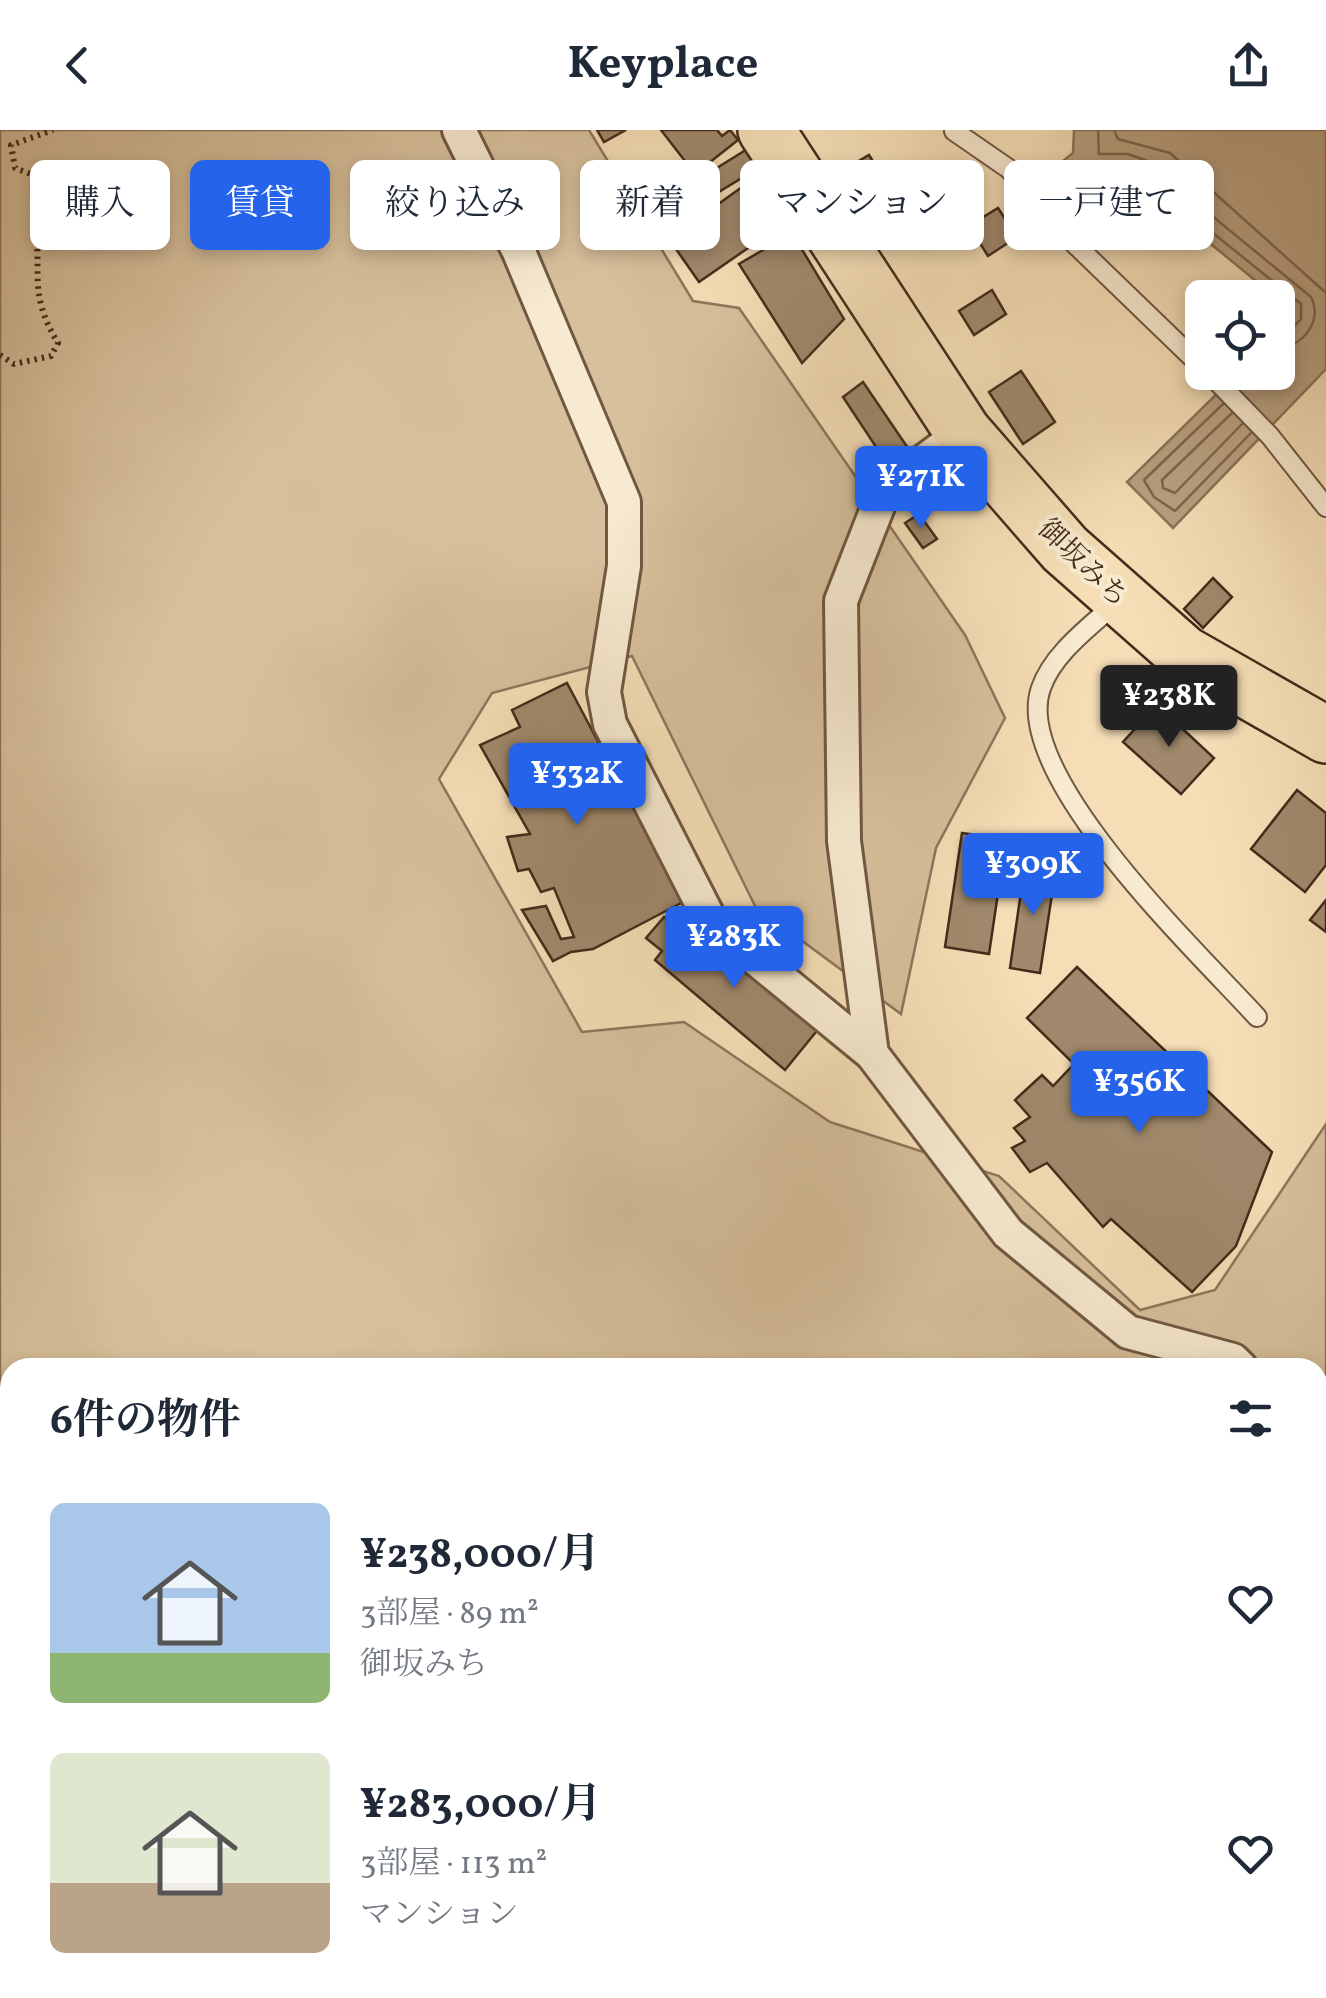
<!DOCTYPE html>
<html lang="ja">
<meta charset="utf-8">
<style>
:root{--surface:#fff;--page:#f6f6f7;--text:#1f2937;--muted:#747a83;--accent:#2563eb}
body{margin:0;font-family:Vollkorn,"Noto Serif JP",serif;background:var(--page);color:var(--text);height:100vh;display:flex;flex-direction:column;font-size:38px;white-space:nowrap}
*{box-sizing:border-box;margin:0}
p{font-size:32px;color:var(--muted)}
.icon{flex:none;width:55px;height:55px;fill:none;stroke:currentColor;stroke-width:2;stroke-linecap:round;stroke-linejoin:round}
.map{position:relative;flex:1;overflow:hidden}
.side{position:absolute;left:0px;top:1228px;width:1328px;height:642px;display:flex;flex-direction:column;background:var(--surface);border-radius:30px 30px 0 0;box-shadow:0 5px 15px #0003}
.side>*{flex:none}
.top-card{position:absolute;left:30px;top:30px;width:1268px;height:90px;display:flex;gap:20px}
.tools{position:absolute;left:1185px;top:150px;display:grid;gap:20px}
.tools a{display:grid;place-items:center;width:110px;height:110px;border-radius:15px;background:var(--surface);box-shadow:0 5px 15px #0003;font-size:50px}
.price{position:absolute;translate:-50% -85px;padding:0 22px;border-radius:10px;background:var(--accent);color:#fff;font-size:32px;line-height:65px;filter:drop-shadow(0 2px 5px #0008)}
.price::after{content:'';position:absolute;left:50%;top:60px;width:30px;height:22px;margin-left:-15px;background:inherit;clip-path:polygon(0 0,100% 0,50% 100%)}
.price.on{background:#222;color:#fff}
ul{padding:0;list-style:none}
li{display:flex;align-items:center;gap:30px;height:250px;padding:0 50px}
li span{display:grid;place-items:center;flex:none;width:280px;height:200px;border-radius:15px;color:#555}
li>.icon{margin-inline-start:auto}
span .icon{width:120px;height:120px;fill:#fffc;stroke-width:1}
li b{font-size:42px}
h2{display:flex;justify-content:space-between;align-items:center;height:120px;padding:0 50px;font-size:42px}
.pill{padding:0 35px;border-radius:15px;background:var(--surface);box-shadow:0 5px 15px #0003;font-size:35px;line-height:90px}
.pill.on{background:var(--accent);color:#fff}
header{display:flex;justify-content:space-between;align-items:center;height:130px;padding:0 50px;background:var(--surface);font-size:45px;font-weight:700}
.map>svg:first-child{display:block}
.green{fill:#d7c09c;stroke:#8e765c;stroke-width:2.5;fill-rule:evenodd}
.water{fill:#b9a181;stroke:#8a7258;stroke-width:2.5}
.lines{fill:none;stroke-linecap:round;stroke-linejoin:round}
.shore{stroke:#7e664e;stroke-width:2.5}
.building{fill:#a0896c;stroke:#442c1b;stroke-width:2.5}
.service-casing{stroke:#705842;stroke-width:22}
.minor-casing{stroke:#705842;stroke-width:38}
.trunk-casing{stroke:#442c1b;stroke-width:60}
.path{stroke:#442c1b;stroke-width:6;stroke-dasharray:2.5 5;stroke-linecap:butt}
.service{stroke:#f8ead0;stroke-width:18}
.minor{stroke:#f8ead0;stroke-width:32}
.trunk{stroke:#f5deb6;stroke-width:55}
.labels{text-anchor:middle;stroke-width:8;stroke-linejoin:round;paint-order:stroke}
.street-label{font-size:28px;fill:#442c1b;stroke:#f8ead0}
</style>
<header><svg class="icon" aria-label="back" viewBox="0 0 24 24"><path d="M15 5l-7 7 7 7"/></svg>Keyplace<svg class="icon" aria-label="share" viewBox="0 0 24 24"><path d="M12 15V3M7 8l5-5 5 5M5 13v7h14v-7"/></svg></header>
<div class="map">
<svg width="1326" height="1868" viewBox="0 0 1326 1868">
<rect width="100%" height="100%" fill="#f5deb6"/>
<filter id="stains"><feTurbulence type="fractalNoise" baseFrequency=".002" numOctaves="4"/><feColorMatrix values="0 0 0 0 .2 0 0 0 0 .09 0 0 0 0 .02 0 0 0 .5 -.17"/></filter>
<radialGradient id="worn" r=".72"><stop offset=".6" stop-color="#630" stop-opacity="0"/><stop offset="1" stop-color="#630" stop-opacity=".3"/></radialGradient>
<path class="green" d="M0,0H589L693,171L739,178L965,505L1005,588L936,718L901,884L755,776L632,526L492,563L439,649L582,902L684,892L830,992L999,1046L1140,1180L1215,1160L1326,994V1868H0ZM10,1238H1318V1860H10Z"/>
<path class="water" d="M1074,0H1326V239L1173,398L1127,352L1238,243L1278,242V200L1294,182L1201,106L1148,53L1109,47L1027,101L1006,77L1073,23Z"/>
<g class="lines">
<g class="shore">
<path d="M1098,0L1099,24H1128L1161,36L1217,90L1311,167C1323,191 1303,216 1278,219"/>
<path d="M1114,0L1118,9L1170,23L1326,163"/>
<path d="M1051,73L1106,37L1126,36L1151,44L1208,99L1301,174V189L1287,204L1278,206"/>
<path d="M1223,274L1144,350L1154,367L1175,381L1251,303"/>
<path d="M1232,283L1162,350L1163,358L1175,363L1242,294"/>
</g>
</g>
<g class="building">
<path d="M597,0H626L604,12Z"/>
<path d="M661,0H717L722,6L730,0L738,10L695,44Z"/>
<path d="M749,18L760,37L707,69L696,51Z"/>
<path d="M869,25L910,92L880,110L840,42Z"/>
<path d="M759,45L790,89L699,152L646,76L684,49L707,82Z"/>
<path d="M998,78L1017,107L988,126L969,96Z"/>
<path d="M792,103L844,189L802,233L739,134Z"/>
<path d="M992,160L1006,184L974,205L959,181Z"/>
<path d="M1021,241L1055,292L1023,314L989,262Z"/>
<path d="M863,252L912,324L890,338L843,267Z"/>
<path d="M919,384L937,409L923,418L905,393Z"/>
<path d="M1213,448L1232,467L1203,498L1184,479Z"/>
<path d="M567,553L683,772L593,819L571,822L553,831L522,780L546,776L561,809L574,807L554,758L541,762L529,739L518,741L507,707L530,704L480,615L520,597L512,580Z"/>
<path d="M1157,575L1214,628L1181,664L1123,612Z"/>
<path d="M1297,660L1326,683V735L1305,762L1251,719Z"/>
<path d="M962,703L1006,709L989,824L945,817Z"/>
<path d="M1025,734L1056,738L1040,843L1010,838Z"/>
<path d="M1326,770V802L1310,790Z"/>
<path d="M664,787L684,804L695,791L820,897L785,940L655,830L662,821L646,808Z"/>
<path d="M1077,837L1272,1022L1236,1116L1192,1162L1111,1089L1103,1097L1047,1033L1030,1042L1012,1018L1025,1011L1014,998L1030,987L1015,970L1042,945L1053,956L1074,934L1027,888Z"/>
</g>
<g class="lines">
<defs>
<g id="service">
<path d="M954,1L1009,39L1056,96L1202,237"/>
<path d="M1208,242L1270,306L1326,377"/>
<path d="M1117,472C1091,496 1053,523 1041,558C1010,645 1200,824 1257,887"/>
</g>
<g id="minor">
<path d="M459,0L519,122L624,372V436L604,562L610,594L711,792L872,924"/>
<path d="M963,302L884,361L841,471L844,711L872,924L1008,1103L1128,1202L1233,1230L1241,1238"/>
<path d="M1318,1337L1326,1352"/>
</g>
<path id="trunk" d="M766,0L963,302L1065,419L1184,524L1326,605"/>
</defs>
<use href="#service" class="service-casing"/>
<use href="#minor" class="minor-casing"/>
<use href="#trunk" class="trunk-casing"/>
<g class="path">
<path d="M0,225L14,234L51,226L58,213C25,159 45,139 33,84L54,73L60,55L15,38L11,15L53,0"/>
<path d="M0,1306L10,1307"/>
<path d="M10,1368L1,1384L10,1406"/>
<path d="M136,1860L139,1868"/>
</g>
<use href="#service" class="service"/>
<use href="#minor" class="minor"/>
<use href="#trunk" class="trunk"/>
</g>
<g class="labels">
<g class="street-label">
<text transform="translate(1084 432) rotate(44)" y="10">御坂みち</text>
</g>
</g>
<rect width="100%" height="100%" filter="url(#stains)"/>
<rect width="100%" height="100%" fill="url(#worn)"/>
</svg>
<div class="tools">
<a><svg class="icon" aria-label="locate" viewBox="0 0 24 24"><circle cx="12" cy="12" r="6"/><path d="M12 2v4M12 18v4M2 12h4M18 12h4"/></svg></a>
</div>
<b class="price" style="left:921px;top:401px">¥271K</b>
<b class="price on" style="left:1169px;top:620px">¥238K</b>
<b class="price" style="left:577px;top:698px">¥332K</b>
<b class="price" style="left:1033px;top:788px">¥309K</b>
<b class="price" style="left:734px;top:861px">¥283K</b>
<b class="price" style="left:1139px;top:1006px">¥356K</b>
<div class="top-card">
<a class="pill">購入</a>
<a class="pill on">賃貸</a>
<a class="pill">絞り込み</a>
<a class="pill">新着</a>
<a class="pill">マンション</a>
<a class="pill">一戸建て</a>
</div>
<section class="side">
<h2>6件の物件<svg class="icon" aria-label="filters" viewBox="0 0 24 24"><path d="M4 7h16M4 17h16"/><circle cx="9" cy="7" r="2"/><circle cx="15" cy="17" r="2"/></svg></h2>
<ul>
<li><span style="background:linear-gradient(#a9c7e8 75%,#8fb573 0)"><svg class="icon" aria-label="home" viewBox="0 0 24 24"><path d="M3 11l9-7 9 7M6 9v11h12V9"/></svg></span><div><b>¥238,000/月</b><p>3部屋 · 89 m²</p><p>御坂みち</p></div><svg class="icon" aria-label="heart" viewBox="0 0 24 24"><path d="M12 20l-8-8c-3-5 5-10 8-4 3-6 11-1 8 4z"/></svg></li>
<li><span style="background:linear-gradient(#dfe7d0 65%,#b9a48a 0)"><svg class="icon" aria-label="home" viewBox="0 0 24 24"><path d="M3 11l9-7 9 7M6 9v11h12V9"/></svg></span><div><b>¥283,000/月</b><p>3部屋 · 113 m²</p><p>マンション</p></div><svg class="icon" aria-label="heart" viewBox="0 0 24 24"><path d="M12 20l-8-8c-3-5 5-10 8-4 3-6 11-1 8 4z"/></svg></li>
</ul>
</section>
</div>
